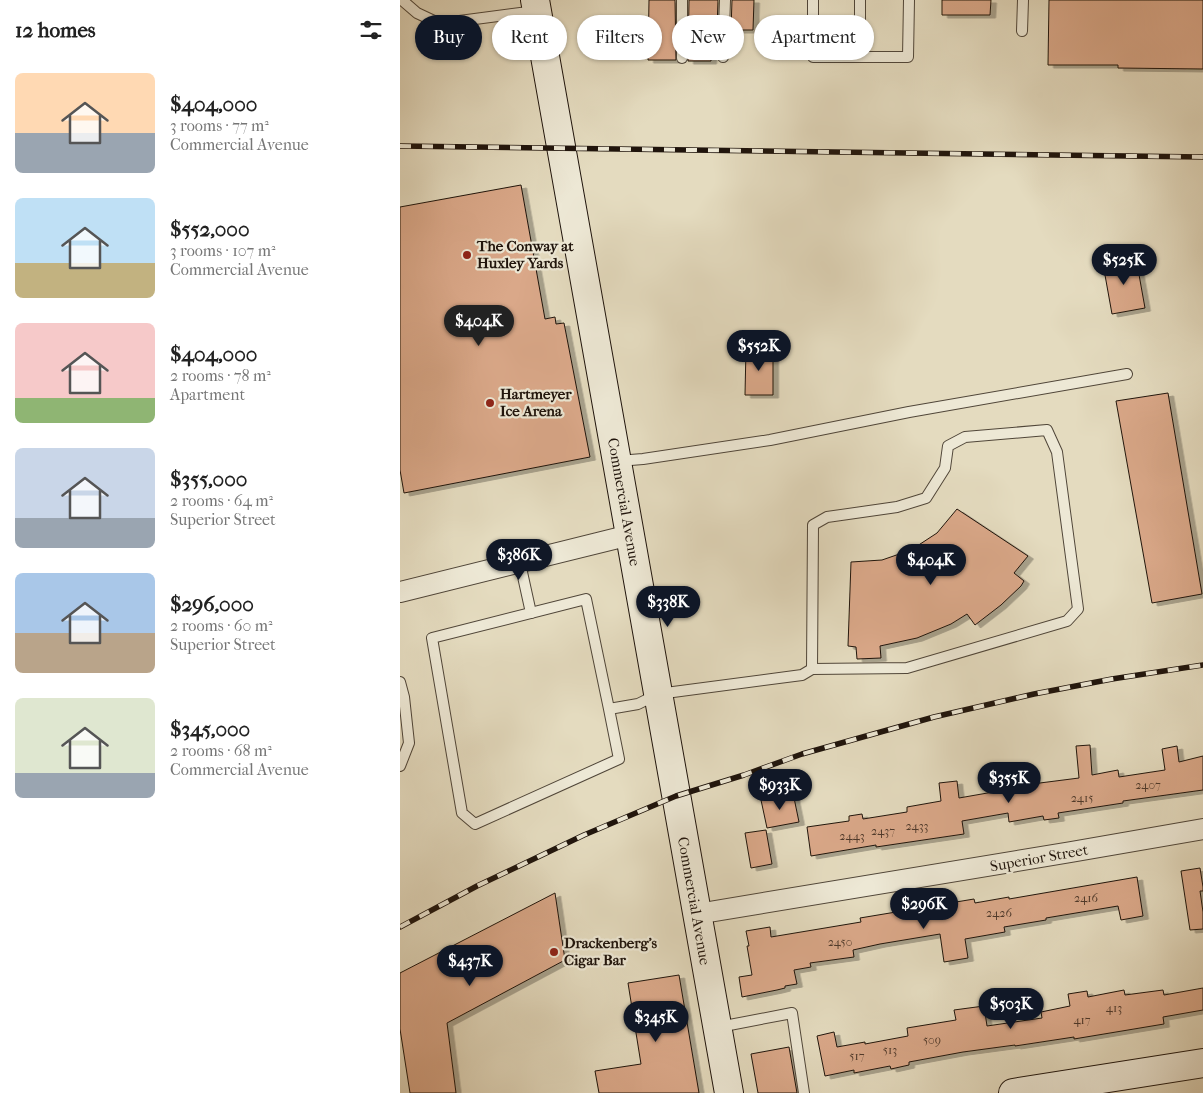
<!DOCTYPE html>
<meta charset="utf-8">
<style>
:root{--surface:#fff;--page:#f2f2f2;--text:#222;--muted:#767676;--accent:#111827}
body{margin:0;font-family:"IM FELL French Canon",serif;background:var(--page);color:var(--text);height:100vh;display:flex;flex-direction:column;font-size:19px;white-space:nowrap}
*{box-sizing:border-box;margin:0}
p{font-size:16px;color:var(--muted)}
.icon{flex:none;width:28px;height:28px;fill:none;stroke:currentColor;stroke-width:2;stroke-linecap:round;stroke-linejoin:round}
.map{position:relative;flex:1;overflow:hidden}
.sheet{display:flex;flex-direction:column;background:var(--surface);width:400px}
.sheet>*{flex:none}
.hud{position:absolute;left:15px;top:15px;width:475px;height:45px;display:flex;gap:10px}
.price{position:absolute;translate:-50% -42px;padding:0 11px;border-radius:18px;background:var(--accent);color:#fff;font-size:16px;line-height:32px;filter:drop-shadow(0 1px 2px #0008)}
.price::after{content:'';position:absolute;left:50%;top:30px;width:15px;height:11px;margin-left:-8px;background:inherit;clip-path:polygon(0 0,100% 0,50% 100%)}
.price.on{background:#222;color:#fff}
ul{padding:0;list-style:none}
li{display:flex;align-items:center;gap:15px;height:125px;padding:0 15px}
li span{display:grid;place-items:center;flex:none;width:140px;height:100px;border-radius:8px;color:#555}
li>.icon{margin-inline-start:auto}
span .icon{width:60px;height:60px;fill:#fffc;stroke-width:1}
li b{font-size:21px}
h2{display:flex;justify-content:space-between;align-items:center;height:60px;padding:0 15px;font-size:21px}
.chip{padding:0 18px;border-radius:22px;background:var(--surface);box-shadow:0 1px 4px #0004;font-size:18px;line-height:45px}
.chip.on{background:var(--accent);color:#fff}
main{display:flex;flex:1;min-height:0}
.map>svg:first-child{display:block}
.building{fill:#daa889;stroke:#1f140c;filter:url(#shadow)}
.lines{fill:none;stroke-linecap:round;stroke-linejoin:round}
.lane-casing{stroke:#504639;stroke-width:12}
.street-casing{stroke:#504639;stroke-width:22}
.secondary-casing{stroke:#1f140c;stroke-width:30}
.lane{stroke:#ede8d5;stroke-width:10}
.street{stroke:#ede8d5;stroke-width:20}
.secondary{stroke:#ede8d5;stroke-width:28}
.rail-casing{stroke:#1f140c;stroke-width:5.5}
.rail{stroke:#ede8d5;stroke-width:4;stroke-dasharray:11;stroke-linecap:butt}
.poi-dot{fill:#8f2418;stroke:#ede8d5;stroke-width:2}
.labels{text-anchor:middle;stroke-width:4.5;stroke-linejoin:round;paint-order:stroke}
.number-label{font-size:12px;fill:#4e392b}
.poi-label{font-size:15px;font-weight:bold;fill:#1f140c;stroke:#ede8d5;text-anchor:start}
.street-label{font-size:15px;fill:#1f140c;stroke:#ede8d5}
</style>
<main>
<section class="sheet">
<h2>12 homes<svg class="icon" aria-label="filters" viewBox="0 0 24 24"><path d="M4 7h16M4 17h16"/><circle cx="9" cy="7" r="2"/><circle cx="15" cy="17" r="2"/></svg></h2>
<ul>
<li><span style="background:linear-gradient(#ffd9b3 60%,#9aa5b1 0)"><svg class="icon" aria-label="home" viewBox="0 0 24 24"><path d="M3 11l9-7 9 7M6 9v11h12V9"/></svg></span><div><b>$404,000</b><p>3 rooms · 77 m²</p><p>Commercial Avenue</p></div></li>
<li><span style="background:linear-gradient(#bfe0f5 65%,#c2b280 0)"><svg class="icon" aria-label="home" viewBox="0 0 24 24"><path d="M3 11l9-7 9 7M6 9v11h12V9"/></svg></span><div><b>$552,000</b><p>3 rooms · 107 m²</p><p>Commercial Avenue</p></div></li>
<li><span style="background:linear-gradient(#f6c9c9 75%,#8fb573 0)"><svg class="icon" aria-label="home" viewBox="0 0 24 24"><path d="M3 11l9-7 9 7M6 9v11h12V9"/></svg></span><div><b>$404,000</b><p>2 rooms · 78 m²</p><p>Apartment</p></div></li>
<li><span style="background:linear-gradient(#c9d6e8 70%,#9aa5b1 0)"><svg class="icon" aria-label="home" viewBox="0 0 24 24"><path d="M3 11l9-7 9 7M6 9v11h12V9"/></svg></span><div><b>$355,000</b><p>2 rooms · 64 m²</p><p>Superior Street</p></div></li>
<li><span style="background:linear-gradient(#a9c7e8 60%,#b9a48a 0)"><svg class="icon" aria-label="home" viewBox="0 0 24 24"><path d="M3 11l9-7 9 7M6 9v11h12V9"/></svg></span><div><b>$296,000</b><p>2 rooms · 60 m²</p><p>Superior Street</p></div></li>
<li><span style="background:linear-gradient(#dfe7d0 75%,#9aa5b1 0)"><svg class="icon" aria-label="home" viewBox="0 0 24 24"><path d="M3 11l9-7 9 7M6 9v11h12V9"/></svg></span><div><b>$345,000</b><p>2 rooms · 68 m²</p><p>Commercial Avenue</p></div></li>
</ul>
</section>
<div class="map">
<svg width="803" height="1093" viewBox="0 0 803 1093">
<defs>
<filter id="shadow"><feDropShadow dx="5.5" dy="3" stdDeviation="0" flood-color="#0004"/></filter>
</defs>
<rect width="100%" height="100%" fill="#e4dbbf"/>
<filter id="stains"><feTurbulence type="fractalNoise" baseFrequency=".004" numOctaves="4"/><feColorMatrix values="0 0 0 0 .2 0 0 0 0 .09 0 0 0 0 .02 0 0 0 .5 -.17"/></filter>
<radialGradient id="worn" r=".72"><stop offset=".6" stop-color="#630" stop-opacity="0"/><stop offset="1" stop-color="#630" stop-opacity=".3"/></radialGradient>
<g class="building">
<path d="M249,0H275L276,60H248Z"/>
<path d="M289,0H318L317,30H312L311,61H288Z"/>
<path d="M332,0H354L353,30H331Z"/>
<path d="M542,0H591L590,15H542Z"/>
<path d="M649,0H803V69L718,68V65H648Z"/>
<path d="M121,185L145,319L155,317L156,324L164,323L190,457L4,493L0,470V207Z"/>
<path d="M736,258L745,308L712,314L703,264Z"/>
<path d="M346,348H373V395H345Z"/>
<path d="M768,393L802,594L752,603L716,401Z"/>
<path d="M557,509L628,556L614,573L624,581L621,586L601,605L575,625L567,614L551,624L517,638L480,646L481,658L457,659L456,647L448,646L451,562L482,560L511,550L537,533Z"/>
<path d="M690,745L692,775L718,770L719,777L765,770L762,749L777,746L779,762L803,756V790L723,801V803L658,813L659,818L644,820L643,816L609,822L608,813L562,821L564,834L476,847V845L411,856L407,827L449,821V816L462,814L463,819L507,812V807L541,801L539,783L557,781L559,798L633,785L632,784L679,778L676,746Z"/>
<path d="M393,793L399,822L367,828L361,800Z"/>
<path d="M366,830L372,864L351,868L345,833Z"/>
<path d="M800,868L803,887V891H800L803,912V929L790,930L781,871Z"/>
<path d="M737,877L743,916L721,920L718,906L646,918V920L604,927L605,932L565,939L568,958L544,962L540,934L480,944L453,950L454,957L410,963L411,967L394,970L397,984L385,986V988L377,990L342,997L339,977L352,975L347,946H349L346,931L370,927L371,937L461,922L460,918L574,899L575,903L609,897V899Z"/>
<path d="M155,893L165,960L47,1023L56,1093H10L0,1029V973Z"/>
<path d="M279,975L299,1093H199L195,1071L241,1064L228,983Z"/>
<path d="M803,988V1010L763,1017L764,1024L674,1039V1037L615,1046V1045L563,1052L509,1062V1065L491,1069L490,1066L454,1073V1070L425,1076L417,1036L434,1032L437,1047L465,1042V1044L508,1036L507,1028L556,1020L554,1010L584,1006L587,1026L642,1018L641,1012L670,1006L668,994L687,991L688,997L724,990L725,995L763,990L764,995Z"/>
<path d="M389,1047L397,1093H358L351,1054Z"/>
</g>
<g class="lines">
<defs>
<g id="lane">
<path d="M2,0L17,13L34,21L52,22L136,11"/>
<path d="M413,0V57H460"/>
<path d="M460,0V57H508L509,0"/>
<path d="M622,31L623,0"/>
<path d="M323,57L325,0"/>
<path d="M282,58V0"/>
<path d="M218,461L243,459L370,440L509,412L727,374"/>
<path d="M120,563L131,613"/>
<path d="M0,682L4,697L9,743L0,766"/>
<path d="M209,709L219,759L75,824L62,813L32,638L186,599L209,709L238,704L258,694L402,675L412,669L413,525L427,517L497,507L526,498L545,468L548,446L565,437L647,430L657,452L678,609L667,621L507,668L412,669"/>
<path d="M319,1027L392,1013L404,1093"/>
</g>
<g id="street">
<path d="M0,592L230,535"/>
<path d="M297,914L671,852L803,829"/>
</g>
<g id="secondary">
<path d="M135,0L329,1093"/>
<path d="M613,1093L803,1063"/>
</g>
</defs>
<use href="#lane" class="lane-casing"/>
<use href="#street" class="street-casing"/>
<use href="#secondary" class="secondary-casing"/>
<use href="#lane" class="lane"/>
<use href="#street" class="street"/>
<use href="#secondary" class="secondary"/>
<defs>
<g id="rail">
<path d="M0,146L803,157"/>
<path d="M0,927L77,886L184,835L276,796L344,775L402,754L534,717L634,694L712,679L803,665"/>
</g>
</defs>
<use href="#rail" class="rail-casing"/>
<use href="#rail" class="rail"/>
</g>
<g class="poi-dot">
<circle cx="67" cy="255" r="5"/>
<circle cx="90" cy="403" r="5"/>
<circle cx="154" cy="952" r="5"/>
</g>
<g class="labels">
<g class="number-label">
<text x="748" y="789">2407</text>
<text x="682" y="802">2415</text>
<text x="517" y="830">2433</text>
<text x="483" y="835">2437</text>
<text x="452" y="840">2443</text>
<text x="686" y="902">2416</text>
<text x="599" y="917">2426</text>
<text x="440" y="946">2450</text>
<text x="714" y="1012">413</text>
<text x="682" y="1024">417</text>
<text x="532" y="1044">509</text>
<text x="490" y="1054">513</text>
<text x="457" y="1060">517</text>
</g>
<g class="poi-label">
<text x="77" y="251">The Conway at<tspan x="77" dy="17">Huxley Yards</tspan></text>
<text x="100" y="399">Hartmeyer<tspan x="100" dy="17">Ice Arena</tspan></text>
<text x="164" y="948">Drackenberg's<tspan x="164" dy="17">Cigar Bar</tspan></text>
</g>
<g class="street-label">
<text transform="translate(224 502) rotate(80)" y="5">Commercial Avenue</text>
<text transform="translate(639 858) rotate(-10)" y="5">Superior Street</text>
<text transform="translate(294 901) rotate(80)" y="5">Commercial Avenue</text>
</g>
</g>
<rect width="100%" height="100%" filter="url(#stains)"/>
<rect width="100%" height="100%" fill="url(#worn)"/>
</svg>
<b class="price" style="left:724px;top:286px">$525K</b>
<b class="price on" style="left:79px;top:347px">$404K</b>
<b class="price" style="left:359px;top:372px">$552K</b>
<b class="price" style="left:119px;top:581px">$386K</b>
<b class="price" style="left:531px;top:586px">$404K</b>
<b class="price" style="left:268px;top:628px">$338K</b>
<b class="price" style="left:609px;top:804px">$355K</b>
<b class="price" style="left:380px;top:811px">$933K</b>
<b class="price" style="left:524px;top:930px">$296K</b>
<b class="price" style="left:70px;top:987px">$437K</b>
<b class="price" style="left:611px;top:1030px">$503K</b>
<b class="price" style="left:256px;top:1043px">$345K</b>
<div class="hud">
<a class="chip on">Buy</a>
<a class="chip">Rent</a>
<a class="chip">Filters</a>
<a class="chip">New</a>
<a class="chip">Apartment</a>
</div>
</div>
</main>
